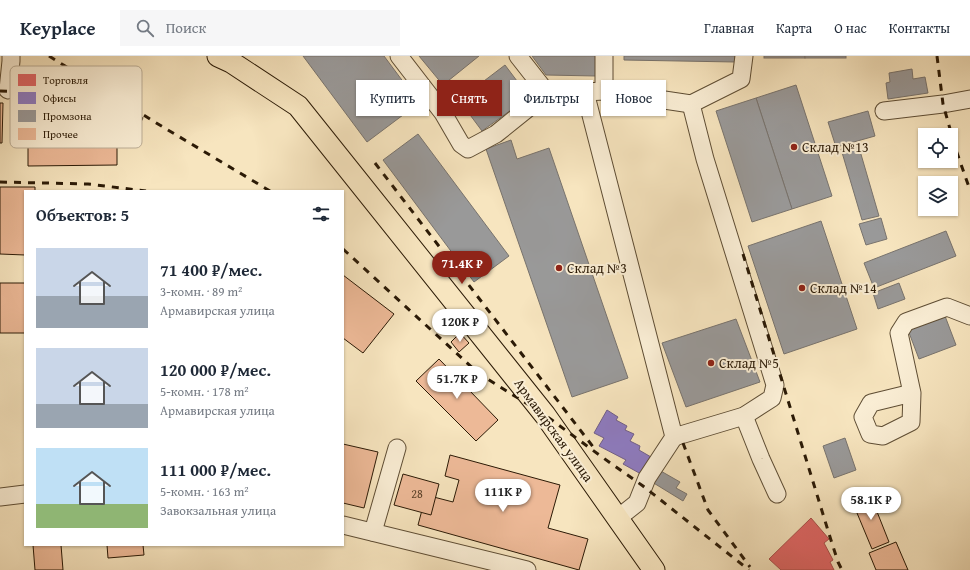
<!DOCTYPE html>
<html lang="ru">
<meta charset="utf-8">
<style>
:root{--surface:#fff;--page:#f6f6f7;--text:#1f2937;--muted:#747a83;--line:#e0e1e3;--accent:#8f2418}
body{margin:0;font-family:"Gentium Book Plus",serif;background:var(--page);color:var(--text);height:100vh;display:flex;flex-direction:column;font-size:15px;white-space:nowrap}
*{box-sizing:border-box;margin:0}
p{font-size:13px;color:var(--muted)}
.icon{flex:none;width:22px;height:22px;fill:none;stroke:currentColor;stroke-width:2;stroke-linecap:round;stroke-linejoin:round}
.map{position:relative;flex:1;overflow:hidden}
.details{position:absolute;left:24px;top:134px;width:320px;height:356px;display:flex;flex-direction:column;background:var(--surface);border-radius:0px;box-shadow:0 1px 3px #0004}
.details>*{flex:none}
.guide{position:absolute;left:356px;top:24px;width:380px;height:36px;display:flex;gap:8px}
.controls{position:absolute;left:918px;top:72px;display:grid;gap:8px}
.controls a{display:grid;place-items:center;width:40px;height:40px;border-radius:0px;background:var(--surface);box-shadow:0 1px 3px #0004;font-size:20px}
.price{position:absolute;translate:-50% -34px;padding:0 9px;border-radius:14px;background:#fff;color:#222;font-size:13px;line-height:26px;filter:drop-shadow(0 1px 2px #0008)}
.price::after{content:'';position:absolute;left:50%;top:24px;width:12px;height:9px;margin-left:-6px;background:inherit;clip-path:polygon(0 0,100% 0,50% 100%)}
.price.selected{background:var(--accent);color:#fff}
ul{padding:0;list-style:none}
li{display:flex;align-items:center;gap:12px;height:100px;padding:0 12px}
li span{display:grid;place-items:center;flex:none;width:112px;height:80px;border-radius:0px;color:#555}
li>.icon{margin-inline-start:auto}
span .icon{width:48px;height:48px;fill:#fffc;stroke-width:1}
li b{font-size:17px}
h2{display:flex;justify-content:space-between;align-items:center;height:48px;padding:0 12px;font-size:17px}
.pill{padding:0 14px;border-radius:0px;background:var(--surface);box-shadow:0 1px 3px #0004;font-size:14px;line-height:36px}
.pill.selected{background:var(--accent);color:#fff}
header{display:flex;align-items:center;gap:24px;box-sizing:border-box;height:56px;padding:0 20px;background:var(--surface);border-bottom:1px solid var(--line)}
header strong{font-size:19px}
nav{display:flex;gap:22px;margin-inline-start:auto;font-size:14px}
.search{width:280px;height:36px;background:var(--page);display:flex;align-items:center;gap:10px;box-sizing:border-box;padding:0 14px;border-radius:0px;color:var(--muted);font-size:15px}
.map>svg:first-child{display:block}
.shops{fill:#e06666;stroke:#aa4f49}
.offices{fill:#8e7cc3;stroke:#705f8a}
.industry{fill:#999;stroke:#78736d}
.building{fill:#edb997;stroke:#2b1a06}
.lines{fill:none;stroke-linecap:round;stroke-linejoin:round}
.minor-casing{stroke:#5e4d34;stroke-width:19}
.major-casing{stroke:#2b1a06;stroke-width:23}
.minor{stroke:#faeed5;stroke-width:17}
.major{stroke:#f7e5bf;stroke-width:21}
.rail{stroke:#2b1a06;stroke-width:3;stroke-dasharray:7 7;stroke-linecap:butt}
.poi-dot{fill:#8f2418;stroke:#faeed5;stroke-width:1.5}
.labels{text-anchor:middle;stroke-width:4;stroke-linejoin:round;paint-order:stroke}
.number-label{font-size:12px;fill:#5c422a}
.poi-label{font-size:14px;fill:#2b1a06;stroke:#faeed5;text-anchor:start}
.street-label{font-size:14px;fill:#2b1a06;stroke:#faeed5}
.key{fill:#faeed5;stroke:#bcae97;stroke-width:1}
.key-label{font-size:11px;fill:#2b1a06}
</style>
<header>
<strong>Keyplace</strong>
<div class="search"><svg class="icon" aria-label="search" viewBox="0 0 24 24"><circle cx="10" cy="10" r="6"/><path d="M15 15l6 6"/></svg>Поиск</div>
<nav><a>Главная</a><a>Карта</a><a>О нас</a><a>Контакты</a></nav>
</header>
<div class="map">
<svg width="970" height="514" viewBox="0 0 970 514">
<rect width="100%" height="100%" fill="#f7e5bf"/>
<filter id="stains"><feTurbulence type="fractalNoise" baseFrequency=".005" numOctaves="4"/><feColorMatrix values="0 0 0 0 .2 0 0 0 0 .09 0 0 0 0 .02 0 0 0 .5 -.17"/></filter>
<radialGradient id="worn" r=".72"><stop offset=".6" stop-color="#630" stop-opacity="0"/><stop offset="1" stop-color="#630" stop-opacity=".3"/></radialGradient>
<path class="shops" d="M811,462L829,483L824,487L833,504L830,506L834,514H781L769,503Z"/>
<path class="offices" d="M607,354L618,361L616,364L627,370L625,374L634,378L630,385L640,390L639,394L651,401L641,418L623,408L626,404L599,390L604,382L594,377Z"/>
<g class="industry">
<path d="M303,0H384L419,47L367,86Z"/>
<path d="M419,0H479L443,29Z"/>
<path d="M532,0H597L596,20L546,19Z"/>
<path d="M624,0H735V6L624,4Z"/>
<rect x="764" y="0" width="41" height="2"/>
<rect x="805" y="0" width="41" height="2"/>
<path d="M505,9L529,41L482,75L459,44Z"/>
<path d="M912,13L913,23L925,21L928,37L888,43L886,27L890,26L889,17Z"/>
<path d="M796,29L832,140L792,153L756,42Z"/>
<path d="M756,42L792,153L752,166L716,55Z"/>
<path d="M868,55L875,80L836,91L828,66Z"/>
<path d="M418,78L509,200L474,226L383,104Z"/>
<path d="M511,84L517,103L549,92L628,322L572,341L486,93Z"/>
<path d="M858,88L879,160L862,164L841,93Z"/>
<path d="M881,162L887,183L866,189L859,168Z"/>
<path d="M821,165L857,273L784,298L748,190Z"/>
<path d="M946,175L956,200L874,232L864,207Z"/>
<path d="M899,227L905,243L878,253L873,237Z"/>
<path d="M945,260L956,289L919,303L908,274Z"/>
<path d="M736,263L760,326L686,351L662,287Z"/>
<path d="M845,382L856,414L834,422L823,390Z"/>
<path d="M659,414L680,426L676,432L687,438L683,445L652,426Z"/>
</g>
<g class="building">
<path d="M58,42H72V54H98V59H110V82H98V87H117V109L28,110V43H43V46H58Z"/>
<path d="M0,47H3L2,87H0Z"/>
<path d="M0,131H35V135H25V199L0,198Z"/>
<path d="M343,219L394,258L363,297L343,282Z"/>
<rect x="0" y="227" width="25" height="50"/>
<path d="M460,277L469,287L459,296L451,286Z"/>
<path d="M439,303L498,364L476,385L416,325Z"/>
<path d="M343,388L378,396L364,452L343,447Z"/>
<path d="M450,399L560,429L548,472L588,483L579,514L418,469L426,439L453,446L459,424L445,420Z"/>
<path d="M403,418L439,428L431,459L394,449Z"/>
<path d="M870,438L889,486L872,493L852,445Z"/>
<path d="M896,486L908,514H876L869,497Z"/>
<path d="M33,489H61L63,514H35Z"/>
<path d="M107,489H143L144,499L108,502Z"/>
</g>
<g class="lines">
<defs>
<g id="minor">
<path d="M399,0L443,57L461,88L468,93L496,78L547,37L559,34L585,36L604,35L691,48L741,23L744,0"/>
<path d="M518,0L547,37"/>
<path d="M8,34L11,5V0"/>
<path d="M604,35V0"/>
<path d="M585,36L674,381L647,422L637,447L618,462"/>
<path d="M884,55L943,48L970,43"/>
<path d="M912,337L871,347L863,361L870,378L883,380L911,366L912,337L899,277L906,266L947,251L970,260"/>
<path d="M744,360L761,403L777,438"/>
<path d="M674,381L744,360L772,342L775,329L705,103L691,48"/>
<path d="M0,441L25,438"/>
<path d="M343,469L527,514"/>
<path d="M373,476L397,392"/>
</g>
<path id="major" d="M218,0L231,6L298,50L545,359L654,514"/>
</defs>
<use href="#minor" class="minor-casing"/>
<use href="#major" class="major-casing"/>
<use href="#minor" class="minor"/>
<use href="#major" class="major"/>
<g class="rail">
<path d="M49,0L158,68L270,135"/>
<path d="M937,0L943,48L956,94L970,134"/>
<path d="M0,35L43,37L92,45L143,63"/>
<path d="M375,107L594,392"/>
<path d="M0,126L88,128L146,135"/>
<path d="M343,193L478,317L545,359L602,401L643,430L749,514"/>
<path d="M743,198L830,481L838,506L842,514"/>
<path d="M683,387L708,454L750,511"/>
</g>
</g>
<g class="poi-dot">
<circle cx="794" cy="91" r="4"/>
<circle cx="559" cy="212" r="4"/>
<circle cx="802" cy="232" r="4"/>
<circle cx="711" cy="307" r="4"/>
</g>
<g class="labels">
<g class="number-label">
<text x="417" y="442">28</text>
</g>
<g class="poi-label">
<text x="802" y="96">Склад №13</text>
<text x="567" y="217">Склад №3</text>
<text x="810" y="237">Склад №14</text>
<text x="719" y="312">Склад №5</text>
</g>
<g class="street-label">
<text transform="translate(554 374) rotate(54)" y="5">Армавирская улица</text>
</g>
</g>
<rect x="10" y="10" width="132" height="82" rx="6" class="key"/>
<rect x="18" y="18" width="18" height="12" fill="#e06666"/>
<rect x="18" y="36" width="18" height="12" fill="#8e7cc3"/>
<rect x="18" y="54" width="18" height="12" fill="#999"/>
<rect x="18" y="72" width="18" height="12" fill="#edb997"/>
<g class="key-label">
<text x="43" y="28">Торговля</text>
<text x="43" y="46">Офисы</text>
<text x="43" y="64">Промзона</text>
<text x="43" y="82">Прочее</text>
</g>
<rect width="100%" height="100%" filter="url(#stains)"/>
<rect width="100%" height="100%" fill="url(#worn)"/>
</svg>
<div class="controls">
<a><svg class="icon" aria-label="locate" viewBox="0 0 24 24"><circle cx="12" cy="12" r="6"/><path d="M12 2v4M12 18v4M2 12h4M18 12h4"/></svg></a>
<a><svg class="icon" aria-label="layers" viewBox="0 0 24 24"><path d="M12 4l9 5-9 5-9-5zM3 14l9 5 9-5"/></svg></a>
</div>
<b class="price selected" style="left:462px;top:229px">71.4K ₽</b>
<b class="price" style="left:460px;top:287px">120K ₽</b>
<b class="price" style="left:457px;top:344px">51.7K ₽</b>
<b class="price" style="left:503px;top:457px">111K ₽</b>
<b class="price" style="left:871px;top:465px">58.1K ₽</b>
<div class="guide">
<a class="pill">Купить</a>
<a class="pill selected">Снять</a>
<a class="pill">Фильтры</a>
<a class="pill">Новое</a>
</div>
<section class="details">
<h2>Объектов: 5<svg class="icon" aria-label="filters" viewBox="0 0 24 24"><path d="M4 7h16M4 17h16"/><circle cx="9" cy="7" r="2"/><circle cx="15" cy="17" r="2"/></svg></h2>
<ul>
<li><span style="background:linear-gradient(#c9d6e8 60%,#9aa5b1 0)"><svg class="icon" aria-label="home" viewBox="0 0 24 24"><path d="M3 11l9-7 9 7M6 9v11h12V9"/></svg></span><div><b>71 400 ₽/мес.</b><p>3-комн. · 89 m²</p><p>Армавирская улица</p></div></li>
<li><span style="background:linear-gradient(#c9d6e8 70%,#9aa5b1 0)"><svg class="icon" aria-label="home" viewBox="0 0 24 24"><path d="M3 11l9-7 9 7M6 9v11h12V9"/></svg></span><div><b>120 000 ₽/мес.</b><p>5-комн. · 178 m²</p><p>Армавирская улица</p></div></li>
<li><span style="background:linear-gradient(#bfe0f5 70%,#8fb573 0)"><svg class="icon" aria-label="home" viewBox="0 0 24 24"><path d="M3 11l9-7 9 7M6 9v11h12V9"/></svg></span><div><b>111 000 ₽/мес.</b><p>5-комн. · 163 m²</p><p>Завокзальная улица</p></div></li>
</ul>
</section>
</div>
